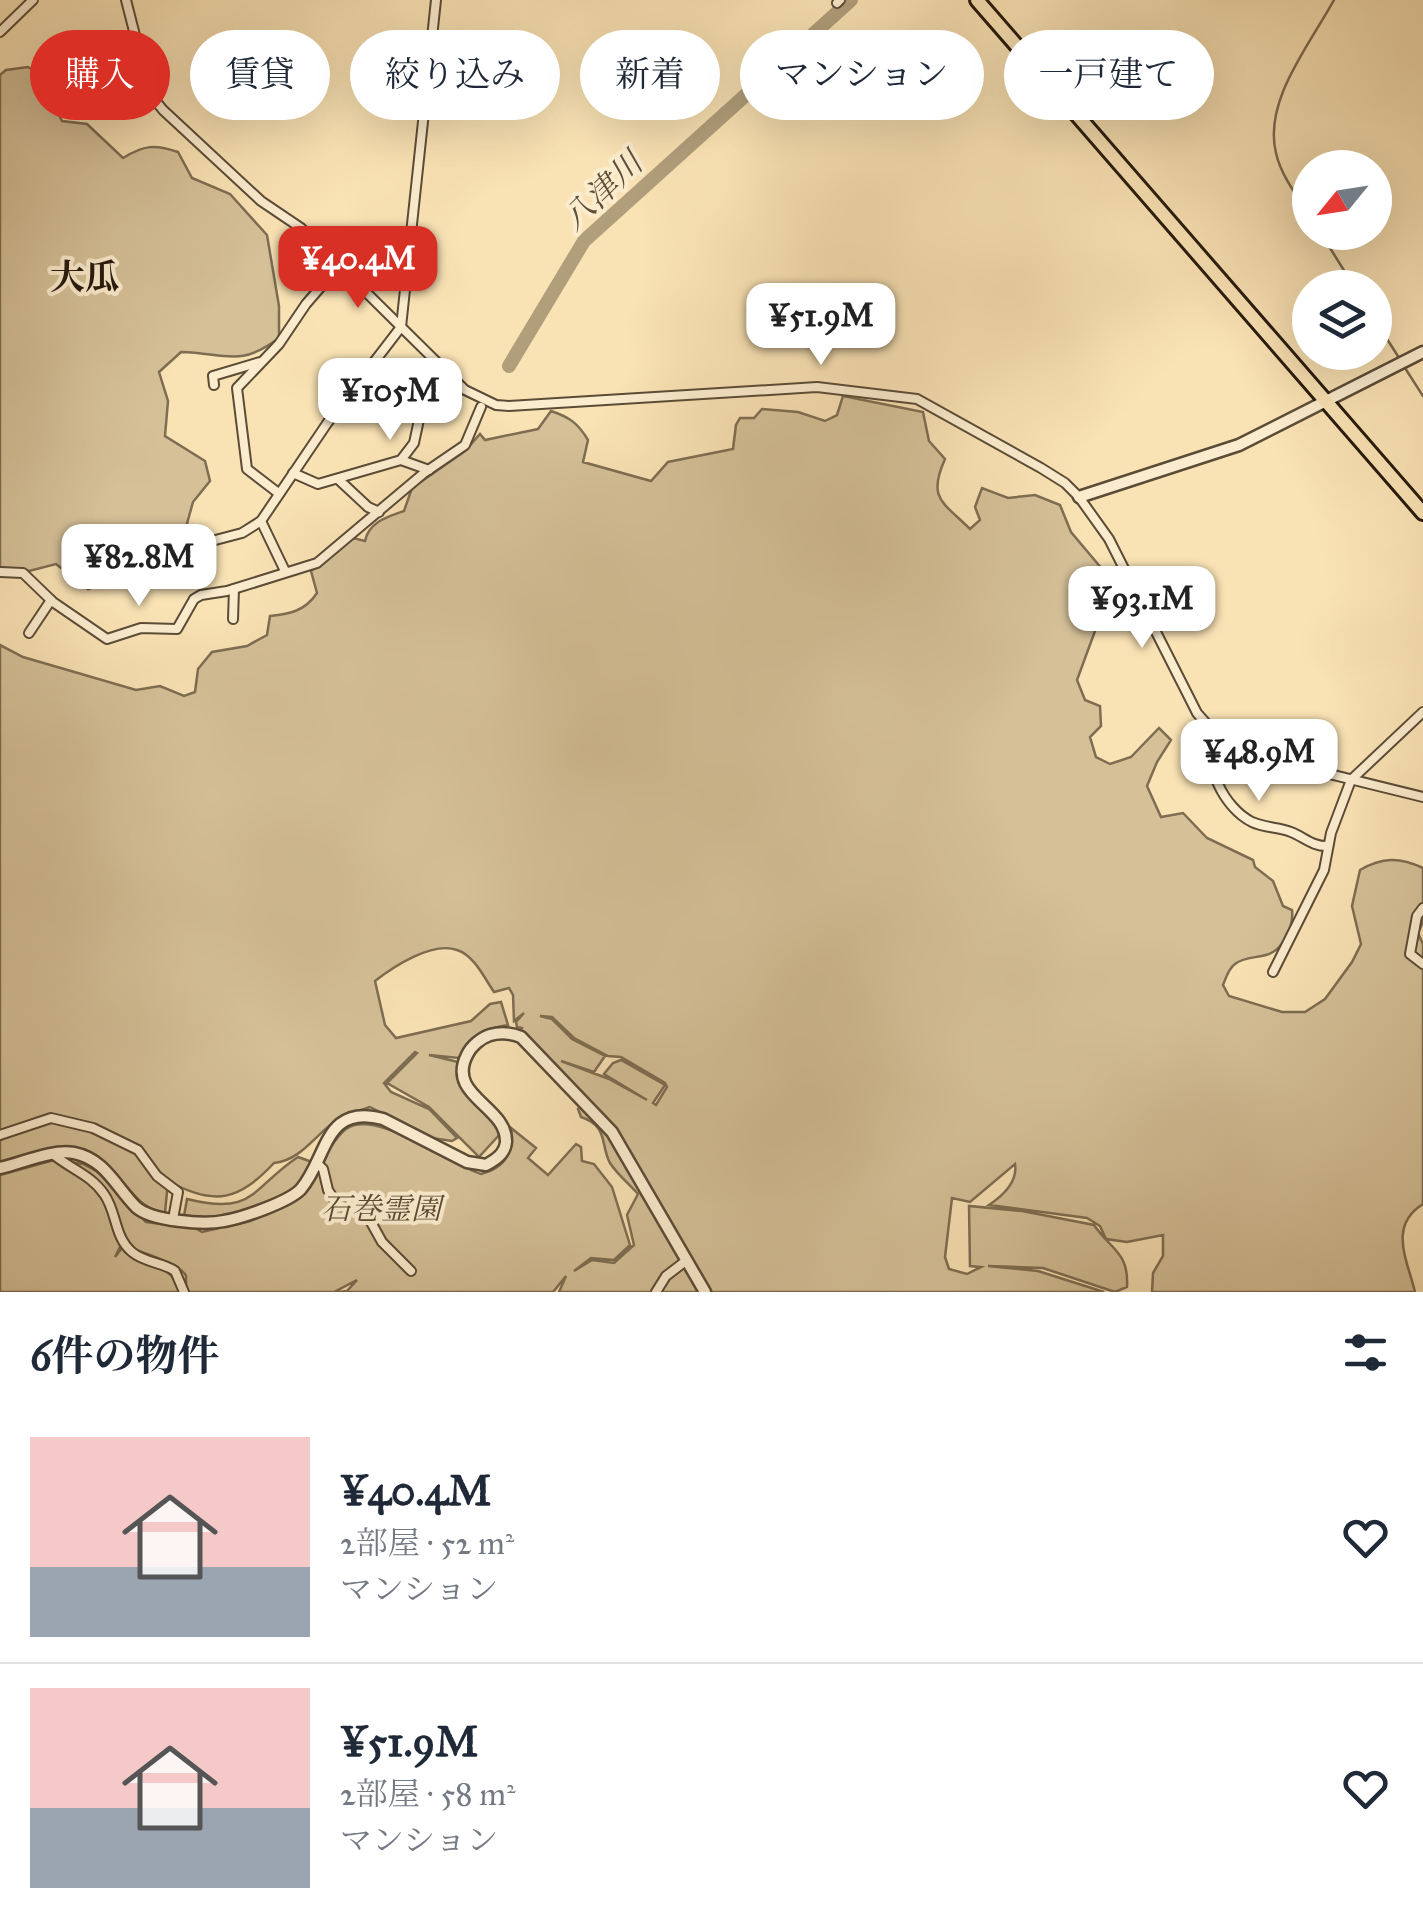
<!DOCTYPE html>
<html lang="ja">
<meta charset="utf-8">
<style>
:root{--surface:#fff;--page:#f2f2f3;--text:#1f2937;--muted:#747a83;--line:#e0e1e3;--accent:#d93025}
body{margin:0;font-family:"IM FELL Great Primer","Noto Serif JP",serif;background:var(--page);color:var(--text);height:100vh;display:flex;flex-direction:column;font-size:38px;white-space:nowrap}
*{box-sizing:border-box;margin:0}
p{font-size:32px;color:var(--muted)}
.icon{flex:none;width:55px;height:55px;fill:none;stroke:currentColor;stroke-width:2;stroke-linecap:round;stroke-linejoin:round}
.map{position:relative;height:1292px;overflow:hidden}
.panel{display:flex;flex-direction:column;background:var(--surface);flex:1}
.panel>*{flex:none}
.hud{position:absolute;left:30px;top:30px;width:1365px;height:90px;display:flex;gap:20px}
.needle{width:65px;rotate:240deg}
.buttons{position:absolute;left:1292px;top:150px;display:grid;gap:20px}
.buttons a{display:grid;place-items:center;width:100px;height:100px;border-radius:50%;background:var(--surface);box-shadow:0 10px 40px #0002;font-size:50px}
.price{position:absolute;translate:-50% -85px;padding:0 22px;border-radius:20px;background:#fff;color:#222;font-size:32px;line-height:65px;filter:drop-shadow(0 2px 5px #0008)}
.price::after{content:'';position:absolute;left:50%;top:60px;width:30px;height:22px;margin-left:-15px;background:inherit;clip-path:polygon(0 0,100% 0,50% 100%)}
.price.selected{background:var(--accent);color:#fff}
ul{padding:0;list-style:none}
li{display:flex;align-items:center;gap:30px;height:250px;padding:0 30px}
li+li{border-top:2px solid var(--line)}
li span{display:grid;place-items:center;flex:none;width:280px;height:200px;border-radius:0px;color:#555}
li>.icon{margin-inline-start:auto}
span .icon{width:120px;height:120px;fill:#fffc;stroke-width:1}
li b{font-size:42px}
h2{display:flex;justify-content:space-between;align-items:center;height:120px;padding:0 30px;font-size:42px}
.chip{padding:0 35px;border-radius:45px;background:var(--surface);box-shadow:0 10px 40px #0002;font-size:35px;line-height:90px}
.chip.selected{background:var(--accent);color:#fff}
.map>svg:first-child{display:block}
.green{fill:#d5c098;stroke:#7e6d52;stroke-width:2.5;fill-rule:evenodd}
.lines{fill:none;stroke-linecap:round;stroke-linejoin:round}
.stream{stroke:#79694f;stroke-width:2.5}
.river{stroke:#b19e7b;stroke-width:14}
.minor-casing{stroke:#5b4c37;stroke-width:12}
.tertiary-casing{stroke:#5b4c37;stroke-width:15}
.trunk-casing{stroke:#261a0d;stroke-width:18}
.minor{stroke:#fbecce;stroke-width:8}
.tertiary{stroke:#fbecce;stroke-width:10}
.trunk{stroke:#f9e2b4;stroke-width:12}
.labels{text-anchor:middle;stroke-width:8;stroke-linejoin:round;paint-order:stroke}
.park-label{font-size:30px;font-style:italic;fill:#5b4c37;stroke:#fbecce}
.water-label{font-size:32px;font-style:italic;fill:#5e4f39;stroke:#fbecce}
.quarter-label{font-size:35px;font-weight:bold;fill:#261a0d;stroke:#fbecce}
</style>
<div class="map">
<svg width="1423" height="1292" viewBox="0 0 1423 1292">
<rect width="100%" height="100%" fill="#f9e2b4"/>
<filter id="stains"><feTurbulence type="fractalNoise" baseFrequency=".002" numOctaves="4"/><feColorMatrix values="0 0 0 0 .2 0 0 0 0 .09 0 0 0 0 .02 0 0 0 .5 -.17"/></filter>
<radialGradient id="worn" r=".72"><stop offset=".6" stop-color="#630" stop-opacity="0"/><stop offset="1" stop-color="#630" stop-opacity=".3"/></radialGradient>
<g class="green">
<path d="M28,67L49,79L51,99L62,121L87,124L123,158C144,145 155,144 178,152L192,178L230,194L267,235L279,306V338C239,368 226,353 181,352L159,372L168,401L165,436L205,461L210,481L193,502L183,538L161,552L164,577L136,573L88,589L56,564L29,571L0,567V75L6,70Z"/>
<path d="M843,396L923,412L929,441L945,459C927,499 943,502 970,529L980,520L975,507L982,488L1008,498L1035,495L1060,505L1071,532L1108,576L1113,595L1095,631L1077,680L1085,700L1100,706L1101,726L1090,737L1096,757L1110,764L1131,757L1159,728L1171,740L1157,762L1147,786L1161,817L1183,813L1207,838L1253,860L1255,867L1273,881L1283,906L1292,910C1294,926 1283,951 1266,955C1256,958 1243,957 1235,964C1228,969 1226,978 1223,985L1229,996L1282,1012H1305L1325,999L1352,962L1361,944L1352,906L1360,870C1382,857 1400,857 1423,868V922L1418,933L1423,944V1204C1388,1226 1407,1259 1415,1292H1152L1153,1273L1163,1256V1235L1127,1242L1106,1239L1100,1226L1087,1218L989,1205C1004,1195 1018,1182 1015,1164L970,1202L952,1198L945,1257L949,1269L967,1274L981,1267L970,1266L969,1206L1022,1211L1094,1225C1111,1250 1129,1252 1127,1287L1115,1292L1043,1268L988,1266L1038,1271L1104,1292H559L566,1276L553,1292H338L347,1291L357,1280L334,1292H186C186,1291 186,1277 186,1276C182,1265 132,1247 120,1247L115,1257L122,1248C143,1264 174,1263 179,1292H0V1175L54,1160L83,1164L98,1172L146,1222L195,1228L202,1232L250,1221L304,1194C314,1178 331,1140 346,1129C377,1108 448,1164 481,1174C506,1168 514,1152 511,1128L536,1148L528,1158L548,1175L576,1144L581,1147L582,1161L594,1164L612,1187L630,1245L614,1260L591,1258L574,1271L592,1260L614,1263L634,1245L627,1215L638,1194C629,1184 617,1174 610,1163C600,1145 609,1126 581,1117L578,1109L590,1101L520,1033L522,1028L517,1027L516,1022L524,1013L514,1021L513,995L509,988L494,992C485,979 474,955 457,950C432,941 393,967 375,981L385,1025L396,1038L471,1021L490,1004L501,1002L508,1025C483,1029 471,1036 459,1058L429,1055L458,1062C459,1096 483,1108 501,1133L479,1157L429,1107L387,1083L417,1053L415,1052L384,1083L391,1092L429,1109L457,1138L452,1141L432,1138L370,1107C360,1111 349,1113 340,1118C316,1132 303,1160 274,1163C239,1200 216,1207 168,1181L165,1213C146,1209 139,1201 127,1187C81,1133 61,1148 0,1165V645L23,657L136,690L160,686L184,696L195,692L198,669L212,652L247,646L267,635L270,616C290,614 305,611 317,593L311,571L353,538L365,541C369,522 387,517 404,511L412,488L465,451L480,434L485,440L538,429L551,411C569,417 578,423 588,440L583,462L651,481L668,462L733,449L736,425L740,418H754L762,409L798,412L825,421L837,415ZM540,1016L552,1017L574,1038L608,1056L621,1057L665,1083L667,1087L656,1105L653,1103L665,1085L621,1060L613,1063L604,1074L647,1100L609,1079L561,1061L594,1072L605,1056L572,1039L552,1019Z"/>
<path d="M298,1157L312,1162C307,1170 302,1183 294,1190C268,1212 216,1221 184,1216L187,1199C255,1216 251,1188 298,1157Z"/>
</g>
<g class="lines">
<g class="stream">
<path d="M1310,216C1298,197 1281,176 1276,153C1263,101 1310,44 1334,0"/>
<path d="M1320,232L1355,288"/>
<path d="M1375,320L1401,361"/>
<path d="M1405,368L1423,396"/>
</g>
<path class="river" d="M509,366L584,241L851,0"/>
<defs>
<g id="minor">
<path d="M126,0L150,94L163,110L261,201L301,228L465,390L496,405L509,406L817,387L917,399L1041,468L1065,483L1079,497L1109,539L1197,713L1220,739L1252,755L1423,797"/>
<path d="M837,3L840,0"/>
<path d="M0,32L33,0"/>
<path d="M214,385L213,376L260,362"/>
<path d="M401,460L429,470"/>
<path d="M293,473L318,484L401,460L414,443L420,415L451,379"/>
<path d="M338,479L368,507L379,512"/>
<path d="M277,492L247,469L237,388L279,344L306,304L339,266"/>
<path d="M204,543L242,533L261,521"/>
<path d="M285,571L261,521L328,422L401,327L436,0"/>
<path d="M0,572L23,573L53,602L107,639L141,628L177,629L194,599L201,595L227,591L317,563L424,473L465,445L481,407"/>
<path d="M233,619L234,589"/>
<path d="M29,633L51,600"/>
<path d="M1215,735C1202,764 1224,808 1252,822C1265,828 1279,827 1291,832C1304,837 1313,847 1328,846"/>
<path d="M1423,908L1417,916L1410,954L1423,964"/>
<path d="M1273,972L1324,870L1331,833L1351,780L1423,712"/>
<path d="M0,1135L51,1118L93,1128L138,1150L157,1176L178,1192L173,1219"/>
<path d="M54,1155C71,1169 91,1175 104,1194C117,1212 114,1237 132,1252C145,1263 162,1262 175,1271L184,1292"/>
<path d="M316,1162L323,1169L328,1190L337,1204L367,1215L382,1242L411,1271"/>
<path d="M656,1292L666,1276L687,1260"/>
</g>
<g id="tertiary">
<path d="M1079,497L1239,445L1423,352"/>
<path d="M0,1168C22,1163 52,1149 74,1153C105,1159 116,1187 136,1207C151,1221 204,1225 224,1221C242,1218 289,1202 301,1189C328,1157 324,1103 383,1119L467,1162L486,1165C495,1160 505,1154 506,1142C507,1106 446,1096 467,1055C471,1046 481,1038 490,1035C501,1032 511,1033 521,1037L612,1132L705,1292"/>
</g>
<path id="trunk" d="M977,0L1423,513"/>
</defs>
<use href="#minor" class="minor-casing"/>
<use href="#tertiary" class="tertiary-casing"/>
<use href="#trunk" class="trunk-casing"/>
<use href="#minor" class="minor"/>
<use href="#tertiary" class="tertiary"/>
<use href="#trunk" class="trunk"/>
</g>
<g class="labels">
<g class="park-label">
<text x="381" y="1219">石巻霊園</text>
</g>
<g class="water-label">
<text transform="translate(602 191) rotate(-44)" y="11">八津川</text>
</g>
<g class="quarter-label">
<text x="85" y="289">大瓜</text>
</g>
</g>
<rect width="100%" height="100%" filter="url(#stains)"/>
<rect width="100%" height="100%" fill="url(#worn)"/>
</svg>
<div class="buttons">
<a><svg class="needle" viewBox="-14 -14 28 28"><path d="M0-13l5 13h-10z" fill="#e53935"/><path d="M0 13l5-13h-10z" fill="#747a83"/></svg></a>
<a><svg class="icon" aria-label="layers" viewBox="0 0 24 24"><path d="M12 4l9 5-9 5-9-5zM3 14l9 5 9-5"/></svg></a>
</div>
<b class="price selected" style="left:358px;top:311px">¥40.4M</b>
<b class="price" style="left:821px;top:368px">¥51.9M</b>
<b class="price" style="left:390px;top:443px">¥105M</b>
<b class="price" style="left:139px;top:609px">¥82.8M</b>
<b class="price" style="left:1142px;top:651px">¥93.1M</b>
<b class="price" style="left:1259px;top:804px">¥48.9M</b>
<div class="hud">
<a class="chip selected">購入</a>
<a class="chip">賃貸</a>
<a class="chip">絞り込み</a>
<a class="chip">新着</a>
<a class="chip">マンション</a>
<a class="chip">一戸建て</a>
</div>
</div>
<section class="panel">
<h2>6件の物件<svg class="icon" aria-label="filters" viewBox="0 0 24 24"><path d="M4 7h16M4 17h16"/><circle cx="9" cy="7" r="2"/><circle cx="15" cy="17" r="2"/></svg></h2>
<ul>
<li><span style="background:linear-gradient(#f6c9c9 65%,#9aa5b1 0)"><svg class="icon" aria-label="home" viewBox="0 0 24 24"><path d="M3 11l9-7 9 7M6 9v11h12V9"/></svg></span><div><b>¥40.4M</b><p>2部屋 · 52 m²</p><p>マンション</p></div><svg class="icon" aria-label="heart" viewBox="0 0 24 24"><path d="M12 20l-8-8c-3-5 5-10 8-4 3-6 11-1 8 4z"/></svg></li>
<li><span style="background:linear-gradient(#f6c9c9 60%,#9aa5b1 0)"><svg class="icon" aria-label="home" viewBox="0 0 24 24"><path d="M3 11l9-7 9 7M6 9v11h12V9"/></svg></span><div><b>¥51.9M</b><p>2部屋 · 58 m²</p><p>マンション</p></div><svg class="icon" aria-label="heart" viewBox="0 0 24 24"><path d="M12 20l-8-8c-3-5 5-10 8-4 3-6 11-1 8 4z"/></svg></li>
</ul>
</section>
